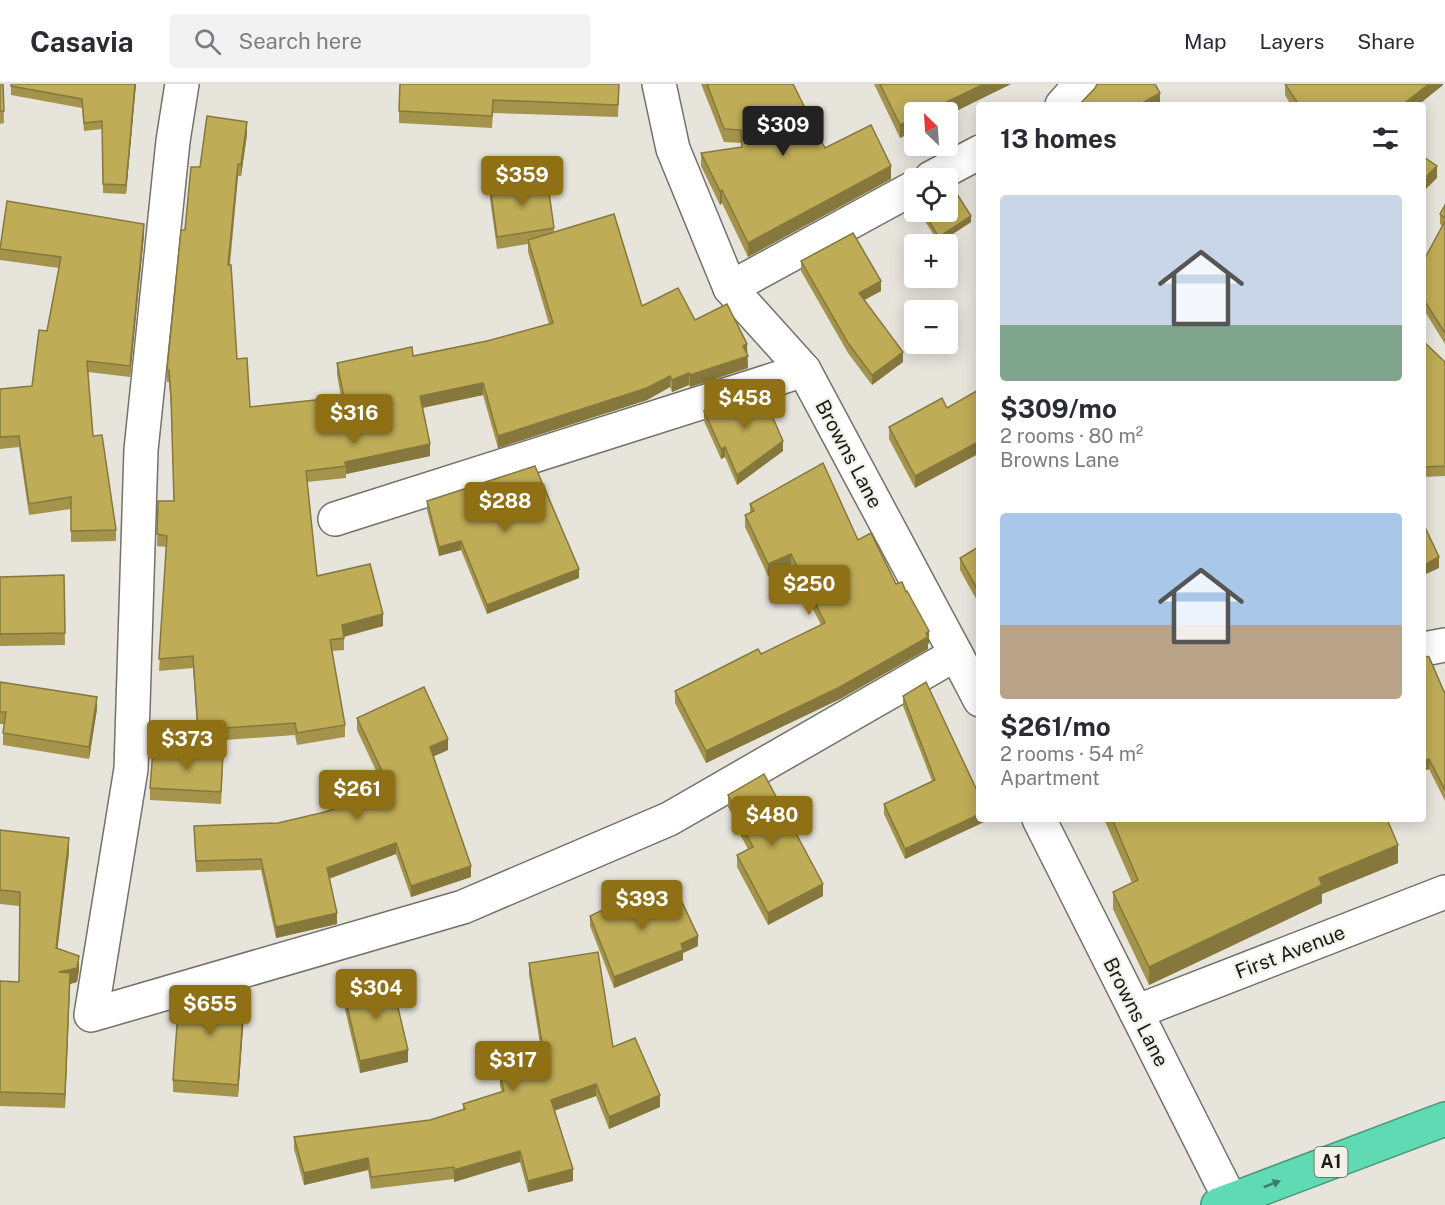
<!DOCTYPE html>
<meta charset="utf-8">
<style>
:root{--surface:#fff;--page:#f2f2f3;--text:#2b2b33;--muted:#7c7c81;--line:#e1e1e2;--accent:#8f7014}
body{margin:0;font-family:"Public Sans",sans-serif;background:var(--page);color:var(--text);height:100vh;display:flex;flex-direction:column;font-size:22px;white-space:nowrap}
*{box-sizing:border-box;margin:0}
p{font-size:20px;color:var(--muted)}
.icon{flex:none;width:33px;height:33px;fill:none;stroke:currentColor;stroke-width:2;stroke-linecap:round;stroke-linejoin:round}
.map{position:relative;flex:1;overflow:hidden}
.side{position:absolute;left:976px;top:18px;width:450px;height:720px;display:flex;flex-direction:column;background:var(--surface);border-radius:6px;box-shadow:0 3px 15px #0003}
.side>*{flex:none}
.needle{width:39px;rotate:335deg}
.controls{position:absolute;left:904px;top:18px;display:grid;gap:12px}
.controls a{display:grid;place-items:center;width:54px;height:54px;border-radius:6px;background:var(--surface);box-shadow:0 3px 15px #0003;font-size:30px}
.price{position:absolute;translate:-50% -51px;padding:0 14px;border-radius:6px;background:var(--accent);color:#fff;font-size:20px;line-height:39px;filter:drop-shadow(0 2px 3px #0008)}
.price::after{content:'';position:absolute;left:50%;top:36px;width:18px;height:14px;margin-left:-9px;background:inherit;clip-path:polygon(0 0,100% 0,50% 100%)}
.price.current{background:#222;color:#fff}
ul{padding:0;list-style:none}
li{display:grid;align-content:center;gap:12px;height:318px;padding:0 24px}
li span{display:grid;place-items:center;height:186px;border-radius:6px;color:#555}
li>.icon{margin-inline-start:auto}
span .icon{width:108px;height:108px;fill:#fffc;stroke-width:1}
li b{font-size:26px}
h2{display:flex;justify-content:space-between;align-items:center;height:72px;padding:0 24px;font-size:26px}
header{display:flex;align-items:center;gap:36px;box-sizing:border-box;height:84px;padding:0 30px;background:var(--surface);border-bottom:2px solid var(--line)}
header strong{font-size:28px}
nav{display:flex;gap:33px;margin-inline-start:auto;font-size:21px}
.search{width:420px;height:54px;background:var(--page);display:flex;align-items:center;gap:15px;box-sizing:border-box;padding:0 21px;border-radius:6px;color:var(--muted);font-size:22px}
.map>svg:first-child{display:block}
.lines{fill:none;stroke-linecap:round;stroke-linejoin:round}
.street-casing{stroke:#73726a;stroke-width:36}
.highway-casing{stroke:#48977c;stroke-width:36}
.street{stroke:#fff;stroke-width:33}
.highway{stroke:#60dab2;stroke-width:33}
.wall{fill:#a4944b}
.shaded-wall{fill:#86783d}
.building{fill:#bfac57;stroke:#86783d;stroke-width:1.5}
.oneway{fill:#3e7a65}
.labels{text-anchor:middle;stroke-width:4.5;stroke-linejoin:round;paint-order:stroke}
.shield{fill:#f3f2e9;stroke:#5c5c57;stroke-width:1.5}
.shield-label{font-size:18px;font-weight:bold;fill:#1b1b18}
.street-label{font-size:20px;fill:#1b1b18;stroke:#f3f2e9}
</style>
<header>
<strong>Casavia</strong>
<div class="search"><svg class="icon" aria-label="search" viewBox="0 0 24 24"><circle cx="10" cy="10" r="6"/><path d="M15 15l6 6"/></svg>Search here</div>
<nav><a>Map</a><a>Layers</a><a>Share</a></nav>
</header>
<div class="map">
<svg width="1445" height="1121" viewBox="0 0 1445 1121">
<rect width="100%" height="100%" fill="#e6e4db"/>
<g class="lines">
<defs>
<g id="street">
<path d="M182,0L173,57L141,366L131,685L91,931L463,823L669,735L956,570"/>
<path d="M659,0L673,65L730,204L804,286L956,570L980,616"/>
<path d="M1062,21L1081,0"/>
<path d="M931,94L980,68"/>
<path d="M730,204L915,103"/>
<path d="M335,435L804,286"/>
<path d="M1424,565L1445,561"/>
<path d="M1039,735L1233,1121"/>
<path d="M1136,928L1445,808"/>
</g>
<path id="highway" d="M1218,1121L1445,1035"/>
</defs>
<use href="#street" class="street-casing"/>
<use href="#highway" class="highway-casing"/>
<use href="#street" class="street"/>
<use href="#highway" class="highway"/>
</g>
<g class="wall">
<path d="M0,0H3L4,39L0,40Z"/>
<path d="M11,0H136L126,110L103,109L102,45L84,47L82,24L11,11Z"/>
<path d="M619,0L618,33L493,29L492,44L399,39V27Z"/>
<path d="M701,0H793L825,64L891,95L748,173L722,119L720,121L701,82V69L742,63L741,59L724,58Z"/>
<path d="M874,0H1011L948,31V28L900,54Z"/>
<path d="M1285,0H1443V1L1418,21H1291L1285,11Z"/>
<path d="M247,50L241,92H238L230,181L237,275L250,323L341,313L337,291V279L413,272L487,257L549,240L528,168V160L497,165L490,115V102L554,144V148L642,222L695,236L747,270L748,284L690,303L689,301L672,308L670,303L647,316L498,364L483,311L423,324L430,372L346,390V394L307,398L317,492L383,542L344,553V566L332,567L345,641V653L297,661L295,651L198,658L193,584L159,587L166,463L157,462L158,417H174L171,324L169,298H167V286L185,146L200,83Z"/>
<path d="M1445,121V260L1424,226V176L1442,142L1440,140V130Z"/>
<path d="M919,128H948L971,138L939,159Z"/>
<path d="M144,151L130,293L88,288L93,352L116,446V457L71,458V425L29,431L19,363L0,365V305L32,302L47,247L59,184L0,176V165Z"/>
<path d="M801,177L881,207L864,216L903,278L872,301L848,269L801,187Z"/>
<path d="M1424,258L1445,278V392L1424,393Z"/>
<path d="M947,324L915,404L889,355V343Z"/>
<path d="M704,327L783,367L737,401L725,373L721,375L704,337Z"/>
<path d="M427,417L579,494L487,530L461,466L439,472L427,426Z"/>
<path d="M750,420L858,456L896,500L929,559L928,560V565L840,615L706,679L675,619V607L761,570L821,541L791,482L768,492L745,443V431L750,429Z"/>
<path d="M980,462V522L960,486V474Z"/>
<path d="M64,491L65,561L0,562V493Z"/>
<path d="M1424,572L1445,610V717L1429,685L1424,687Z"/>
<path d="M0,598L97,625L89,675L3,661V649L4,640H0Z"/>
<path d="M903,612L986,735V737L905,775L884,730V720L932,697L903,622Z"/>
<path d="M357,634L448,666L434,672L471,793L411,813L396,770L329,795L337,840L276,854L261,786L196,788L194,742L278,739L325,728L385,706L357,646Z"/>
<path d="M223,682L221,720L150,716V704Z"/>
<path d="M728,711L823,812L768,841L737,783V771L748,765L732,736V730L728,723Z"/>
<path d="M1104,735H1387L1398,779L1322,810V819L1149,901L1113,825V808L1132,799Z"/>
<path d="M0,746L69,768L57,864L79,886L77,898L70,900L65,1024L0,1022V897L19,898V822L0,820Z"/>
<path d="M663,823L698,862L683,869V876L614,904L590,842V832Z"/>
<path d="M529,879L613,963L660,1023L609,1045L596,1012L555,1026L573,1097L528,1108L520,1078L454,1098V1095L371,1105L368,1086L304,1101L294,1065V1053L430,1036L463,1026V1020L502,1008L500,1002V991L543,979L529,891Z"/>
<path d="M343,905L408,978L360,989L343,917Z"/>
<path d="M245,916L238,1013L173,1008V996Z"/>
</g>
<g class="shaded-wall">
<path d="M135,0H136L126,110V101Z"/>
<path d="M984,0H1011L948,31V28H926Z"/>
<path d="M1429,0H1443V1L1418,21H1402Z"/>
<path d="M1160,9V18L1155,21H1139Z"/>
<path d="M915,34V47L900,54V41Z"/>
<path d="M247,38V50L241,92V80Z"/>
<path d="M238,80V92L228,193V181Z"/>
<path d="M891,82V95L748,173V159Z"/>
<path d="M1437,82V94L1424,107V95Z"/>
<path d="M722,106V119L720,121V107Z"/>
<path d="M971,132V138L939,159V153Z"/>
<path d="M144,140V151L130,293V282Z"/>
<path d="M881,197V207L859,219V209Z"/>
<path d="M747,260L748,284L690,303V291Z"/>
<path d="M903,268V278L872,301V291Z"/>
<path d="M689,289V301L672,308V296Z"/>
<path d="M670,292V303L647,316L498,364V352Z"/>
<path d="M483,299V311L420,324V312Z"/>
<path d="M783,357V367L737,401V391Z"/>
<path d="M980,357V369L915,404V392Z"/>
<path d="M430,360V372L346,390L345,378Z"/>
<path d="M725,363V373L721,375V365Z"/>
<path d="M461,457V466L439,472V463Z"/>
<path d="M791,470V482L768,492V480Z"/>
<path d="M1439,473V484L1424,491V481Z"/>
<path d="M579,485V494L487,530V521Z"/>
<path d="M383,530V542L342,553V541Z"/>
<path d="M929,547V559L928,560V565L840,615L706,679V667Z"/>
<path d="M97,613V625L89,675V663Z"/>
<path d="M448,655V666L430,674V663Z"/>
<path d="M1429,675V685L1424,687V677Z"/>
<path d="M980,730V735H986V737L905,775V765Z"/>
<path d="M69,754V768L56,878V864Z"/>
<path d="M396,759V770L327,795V784Z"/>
<path d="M1398,761V779L1322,810V819L1149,901V883L1319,794Z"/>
<path d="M471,782V793L411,813V802Z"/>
<path d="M823,800V812L768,841V829Z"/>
<path d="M337,829V840L276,854V843Z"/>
<path d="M698,852V862L683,869V876L614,904V893Z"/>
<path d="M79,872V886L77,898L70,900L65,1024L59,888Z"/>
<path d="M245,904V916L238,1013V1001Z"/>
<path d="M408,966V978L360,989V977Z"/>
<path d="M596,1000V1012L551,1028V1016Z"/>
<path d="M660,1011V1023L609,1045V1033Z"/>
<path d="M520,1067V1078L454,1098V1086Z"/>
<path d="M368,1074V1086L304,1101V1089Z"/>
<path d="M573,1085V1097L528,1108V1097Z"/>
</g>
<g class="building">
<path d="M0,0H3L4,27H0Z"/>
<path d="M11,0H135L126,101L103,100L102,37L84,39L82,15L11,2Z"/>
<path d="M400,0H619L618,21L493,16L492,32L399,27Z"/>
<path d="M707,0H793L825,64L871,41L891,82L748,159L722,106L720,107L701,69L742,63L741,46L724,45Z"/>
<path d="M880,0H984L926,28H915V34L900,41Z"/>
<path d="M1097,0H1155L1160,9L1139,21H1079L1095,4Z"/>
<path d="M1285,0H1429L1402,21H1299Z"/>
<path d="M207,32L247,38L241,80H238L228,181H231L237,275L247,274L250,323L344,313L337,279L412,263L413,272L487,257L553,239L528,156L614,130L642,222L678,204L695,236L727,220L747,260L743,262L748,272L690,291L689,289L672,296L670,292L647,304L498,352L483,299L420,312L430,360L345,378L346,382L306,387L317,492L370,480L383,530L342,541L344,554L330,556L345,641L297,649L295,639L198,646L193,572L159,575L167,452L157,450L158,417H174L171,312L169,286H167L181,146H185L191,83H200Z"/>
<path d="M1424,73L1437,82L1424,95Z"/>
<path d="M547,94L554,144L497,153L490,102Z"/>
<path d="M950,99L971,132L939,153L923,128H948V100Z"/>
<path d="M7,117L144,140L130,282L87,277L93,352L102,351L116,446L71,447V413L29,420L19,352L0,353V305L32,302L39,246L47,247L61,173L0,165Z"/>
<path d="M1445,121V134L1440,130Z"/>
<path d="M1445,137V249L1424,216V176Z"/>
<path d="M853,149L881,197L859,209L903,268L872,291L848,259L801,177Z"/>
<path d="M1424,258L1445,278V382L1424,383Z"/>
<path d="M980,305V357L915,392L889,343L942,314L947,324Z"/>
<path d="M762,309L783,357L737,391L725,363L721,365L704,327Z"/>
<path d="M823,379L858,456L871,449L896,500L902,498L906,508L907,507L929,547L926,549L928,553L840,603L706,667L675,607L758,565L761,570L825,539L791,470L768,480L745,431L754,427L750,420Z"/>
<path d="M535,382L579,485L487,521L461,457L439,463L427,417Z"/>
<path d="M1424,441L1439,473L1424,481Z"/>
<path d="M980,462V510L960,474Z"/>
<path d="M64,491L65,549L0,550V493Z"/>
<path d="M1424,572L1429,573L1445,610V706L1429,675L1424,677Z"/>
<path d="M0,598L97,613L89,663L3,649L6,628H0Z"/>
<path d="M926,598L980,713V730L905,765L884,720L935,696L903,612Z"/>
<path d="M424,603L448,655L430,663L471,782L411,802L396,759L327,784L337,829L276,843L261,775L196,777L194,742L278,739L325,728L390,704L357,634Z"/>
<path d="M153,666L223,669L221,708L150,704Z"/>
<path d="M764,690L823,800L768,829L737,771L753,763L732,724L734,722L728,711Z"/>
<path d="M1112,735H1387L1398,761L1319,794L1322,801L1149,883L1113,808L1138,796Z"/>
<path d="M0,746L69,754L56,864L79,872L77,884L59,888L70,889L65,1010L0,1008V897L19,898L20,808L0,806Z"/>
<path d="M652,802L663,823L680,814L698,852L681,860L683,866L614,893L590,832Z"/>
<path d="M598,868L613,963L635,954L660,1011L609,1033L596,1000L551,1016L573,1085L528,1097L520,1067L454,1086V1083L371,1093L368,1074L304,1089L294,1053L430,1036L465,1025L463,1020L504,1007L500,991L545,978L529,879Z"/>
<path d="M391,894L408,966L360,977L343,905Z"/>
<path d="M216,902L245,904L238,1001L173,996L179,913Z"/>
</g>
<defs><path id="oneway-solid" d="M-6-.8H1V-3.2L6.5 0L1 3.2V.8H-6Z" transform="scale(1.5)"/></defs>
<use class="oneway" href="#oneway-solid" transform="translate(1272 1100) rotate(-21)"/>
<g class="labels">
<rect class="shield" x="1314.5" y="1063" width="33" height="30" rx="4.5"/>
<g class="shield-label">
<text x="1331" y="1084">A1</text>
</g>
<g class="street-label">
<text transform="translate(849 370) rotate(62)" y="7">Browns Lane</text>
<text transform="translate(1290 868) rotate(-21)" y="7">First Avenue</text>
<text transform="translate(1136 928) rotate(63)" y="7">Browns Lane</text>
</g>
</g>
</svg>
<div class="controls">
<a><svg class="needle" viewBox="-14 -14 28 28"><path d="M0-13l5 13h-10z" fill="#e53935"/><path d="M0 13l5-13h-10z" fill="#7c7c81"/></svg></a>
<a><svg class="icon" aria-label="locate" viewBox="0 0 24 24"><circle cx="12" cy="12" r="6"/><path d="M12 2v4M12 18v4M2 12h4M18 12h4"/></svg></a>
<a>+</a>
<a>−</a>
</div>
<b class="price current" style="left:783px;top:73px">$309</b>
<b class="price" style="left:522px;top:123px">$359</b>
<b class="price" style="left:745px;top:346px">$458</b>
<b class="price" style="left:354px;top:361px">$316</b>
<b class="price" style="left:505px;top:449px">$288</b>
<b class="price" style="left:809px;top:532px">$250</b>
<b class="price" style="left:187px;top:687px">$373</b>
<b class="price" style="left:357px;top:737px">$261</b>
<b class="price" style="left:772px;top:763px">$480</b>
<b class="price" style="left:642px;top:847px">$393</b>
<b class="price" style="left:376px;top:936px">$304</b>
<b class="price" style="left:210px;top:952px">$655</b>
<b class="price" style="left:513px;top:1008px">$317</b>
<section class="side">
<h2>13 homes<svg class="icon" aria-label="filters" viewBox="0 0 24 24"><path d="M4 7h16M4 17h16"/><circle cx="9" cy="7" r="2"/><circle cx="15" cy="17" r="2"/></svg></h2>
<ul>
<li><span style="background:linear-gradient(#c9d6e8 70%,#7fa58c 0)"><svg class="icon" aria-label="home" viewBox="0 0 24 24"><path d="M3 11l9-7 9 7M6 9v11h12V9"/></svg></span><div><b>$309/mo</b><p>2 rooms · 80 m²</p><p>Browns Lane</p></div></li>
<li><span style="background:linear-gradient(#a9c7e8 60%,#b9a48a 0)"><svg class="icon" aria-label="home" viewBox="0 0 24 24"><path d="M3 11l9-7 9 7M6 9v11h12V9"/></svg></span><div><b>$261/mo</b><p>2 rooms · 54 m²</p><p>Apartment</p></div></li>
</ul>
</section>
</div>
